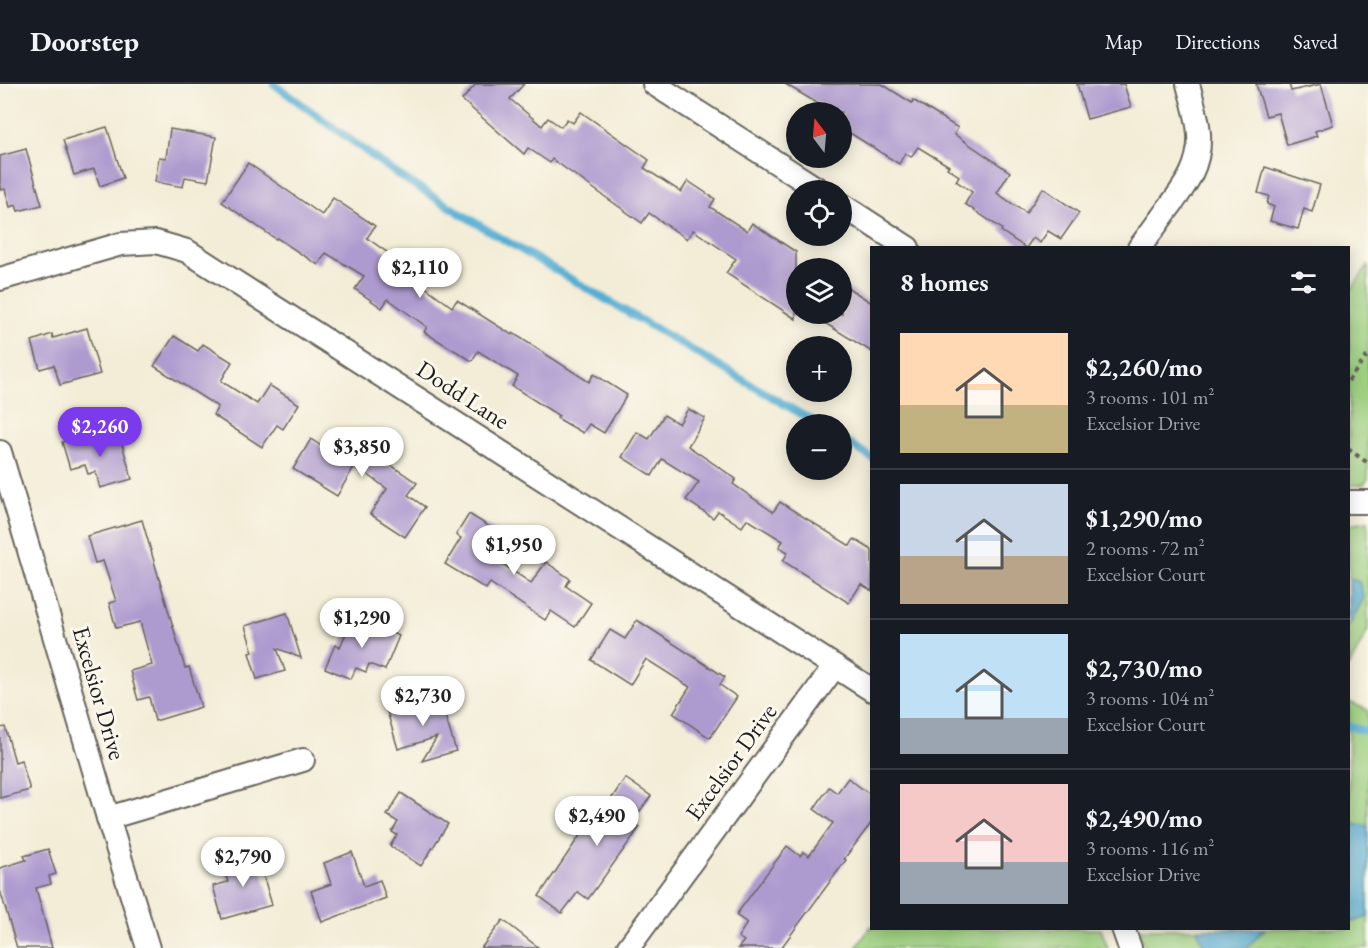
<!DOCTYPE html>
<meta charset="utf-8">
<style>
:root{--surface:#171b24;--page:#242831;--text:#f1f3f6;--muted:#9ea1a6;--line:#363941;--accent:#7c3aed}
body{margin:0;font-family:"EB Garamond",serif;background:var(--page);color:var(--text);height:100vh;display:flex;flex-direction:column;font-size:22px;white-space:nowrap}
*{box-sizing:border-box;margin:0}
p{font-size:20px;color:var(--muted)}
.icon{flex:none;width:33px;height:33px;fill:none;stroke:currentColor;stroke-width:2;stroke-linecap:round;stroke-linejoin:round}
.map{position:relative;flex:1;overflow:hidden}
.sheet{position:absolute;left:870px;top:162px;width:480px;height:684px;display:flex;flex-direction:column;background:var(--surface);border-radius:0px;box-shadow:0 3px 15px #0003}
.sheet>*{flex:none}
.needle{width:39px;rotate:344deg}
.controls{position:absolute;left:786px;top:18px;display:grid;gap:12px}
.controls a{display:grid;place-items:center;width:66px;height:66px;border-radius:50%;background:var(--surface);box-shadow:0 3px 15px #0003;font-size:30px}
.price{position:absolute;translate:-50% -51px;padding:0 14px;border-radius:21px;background:#fff;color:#222;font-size:20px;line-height:39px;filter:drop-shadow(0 2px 3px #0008)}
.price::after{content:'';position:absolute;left:50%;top:36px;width:18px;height:14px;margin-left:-9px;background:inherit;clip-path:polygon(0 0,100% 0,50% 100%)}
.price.on{background:var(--accent);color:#fff}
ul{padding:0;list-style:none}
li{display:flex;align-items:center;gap:18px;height:150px;padding:0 30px}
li+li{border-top:2px solid var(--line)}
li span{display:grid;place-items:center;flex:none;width:168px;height:120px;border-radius:0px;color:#555}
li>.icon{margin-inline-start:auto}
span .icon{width:72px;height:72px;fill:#fffc;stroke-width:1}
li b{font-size:26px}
h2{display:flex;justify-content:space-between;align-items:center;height:72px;padding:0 30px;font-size:26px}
header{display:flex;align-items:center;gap:36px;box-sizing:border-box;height:84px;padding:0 30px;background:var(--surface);border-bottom:2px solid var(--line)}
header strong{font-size:28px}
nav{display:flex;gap:33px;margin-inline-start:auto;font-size:21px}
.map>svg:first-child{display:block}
.grass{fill:#9dd080;stroke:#5c764e;stroke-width:1.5}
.water{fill:#56aed3;stroke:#396578;stroke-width:1.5}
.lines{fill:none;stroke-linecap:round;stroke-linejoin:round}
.stream{stroke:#56aed3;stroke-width:8}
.building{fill:#ad9acf}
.street-casing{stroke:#67655d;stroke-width:26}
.path{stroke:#67655d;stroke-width:4;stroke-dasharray:4.5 4.5;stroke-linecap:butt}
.street{stroke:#fff;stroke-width:22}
.labels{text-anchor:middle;stroke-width:6;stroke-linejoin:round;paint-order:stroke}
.street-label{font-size:24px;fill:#1c1c1c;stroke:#fbf7ec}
</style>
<header>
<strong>Doorstep</strong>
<nav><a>Map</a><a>Directions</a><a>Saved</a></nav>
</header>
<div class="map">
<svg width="1368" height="864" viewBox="0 0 1368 864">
<rect width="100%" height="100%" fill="#fbf7ec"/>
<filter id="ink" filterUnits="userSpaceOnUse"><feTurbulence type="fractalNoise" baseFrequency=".0167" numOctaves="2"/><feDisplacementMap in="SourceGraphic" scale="12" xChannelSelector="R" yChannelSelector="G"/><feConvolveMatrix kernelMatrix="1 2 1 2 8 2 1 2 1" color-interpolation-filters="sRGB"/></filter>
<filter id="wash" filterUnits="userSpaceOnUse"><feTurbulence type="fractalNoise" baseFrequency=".008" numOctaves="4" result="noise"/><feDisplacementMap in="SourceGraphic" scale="24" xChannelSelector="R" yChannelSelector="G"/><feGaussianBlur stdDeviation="1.35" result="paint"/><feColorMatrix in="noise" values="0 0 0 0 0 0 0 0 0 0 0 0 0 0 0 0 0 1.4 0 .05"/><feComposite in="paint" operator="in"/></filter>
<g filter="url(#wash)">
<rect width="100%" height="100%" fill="#f3edd7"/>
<g class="grass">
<path d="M1368,182V395L1364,400L1349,402V208Z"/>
<path d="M1368,437V546L1349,583V440Z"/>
<path d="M1349,618L1368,626V864H1145L1138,845L1348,844Z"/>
<path d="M871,842L872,844L1101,845L1108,864H856Z"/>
</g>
<g class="water">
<path d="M1349,494L1359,498L1364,514L1349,542Z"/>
<path d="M1349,738L1368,742V833L1349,839Z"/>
<path d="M1197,845H1265L1247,864H1205Z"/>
</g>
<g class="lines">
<g class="stream">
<path d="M274,0L397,90L489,147L818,340"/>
<path d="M842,355L872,374"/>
<path d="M1348,642L1368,648"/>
</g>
</g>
<g id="blocks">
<g class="building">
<path d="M476,0H524L510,15L542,42L548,34L561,43L567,35L573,39L581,28L649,76L644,84L681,108L688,97L715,115L710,123L747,147L752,139L796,168V235L726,189L736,175L693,146L687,155L649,129L642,139L552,75L550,79L528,64L524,70L462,16Z"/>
<path d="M785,0H882L912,19L913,16L958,44L954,50L1010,88L997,109L1026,129L1043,104L1079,129L1061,155L1048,147L1040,159L1033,154L1026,164L1001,147L1002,145L965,120L972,108L956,97L959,92L947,84L949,82L918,63L911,73L905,69L899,80L842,44V28H832Z"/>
<path d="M1077,0H1124L1131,23L1087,35Z"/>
<path d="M1256,0H1289L1291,7L1321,0L1333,41L1315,47L1317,52L1287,61L1278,29L1266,32Z"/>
<path d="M107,43L123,94L100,102L94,85L74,91L63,56Z"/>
<path d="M170,45L216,53L208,97L185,93L183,103L155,98L159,73L166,74Z"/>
<path d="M26,65L42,121L18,127L16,121L10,123L5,105L0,106V72Z"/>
<path d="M248,79L322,131L333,114L375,142L367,154L411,185L408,190L452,223L457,216L512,251L513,249L589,298L594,290L627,311L604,349L589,340L583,349L557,334L559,332L512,302L518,292L478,267L472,277L424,248L427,243L388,215L382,224L355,205L364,192L326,169L318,181L277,154L276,155L222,118Z"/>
<path d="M1265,83L1320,101L1312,128L1304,125L1298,145L1270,137L1274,123L1267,120L1269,112L1258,109Z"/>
<path d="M842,200L872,219V268L810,230H842Z"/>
<path d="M87,244L100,290L60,301L54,281L40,285L32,257L52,250L53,254Z"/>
<path d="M174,252L198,267L203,260L232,278L221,297L257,320L269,301L299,320L283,345L277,341L262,363L213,331L218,323L154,282Z"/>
<path d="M688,325L705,334L688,362L736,395L733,400L773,428L780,418L850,462L854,455L872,466V507L861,500L849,519L783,477L788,468L779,463L783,457L747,435L742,443L718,427L713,434L686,416L699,398L662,375L652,392L622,373L637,348L649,355L664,331L679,340Z"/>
<path d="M117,342L132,395L100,404L96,388L88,390L85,381L70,385L62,358L88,350L90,357L111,351Z"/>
<path d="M336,344L367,363L366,364L417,399L408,411L425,423L405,453L370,430L387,405L355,381L337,412L293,385L311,355L324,364Z"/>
<path d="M469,430L498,448L491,460L494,462L489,471L531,499L546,478L570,495L566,502L591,519L575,543L551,527L545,536L490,499L486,505L445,480L461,454L456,451Z"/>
<path d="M142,436L185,584L189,583L201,623L155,637L149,613L138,616L130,587L152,581L140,538L116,544L109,519L116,517L103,477L95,479L87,452Z"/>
<path d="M287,529L301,574L277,564L285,587L257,595L249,569L253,568L245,542Z"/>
<path d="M353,533L399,552L385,586L369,580L366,588L356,584L351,595L325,584L335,561L340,563Z"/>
<path d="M637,536L725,593L720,601L737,613L710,654L673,629L690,603L646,575L630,601L591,576L610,546L625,555Z"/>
<path d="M439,612L456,667L422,677L437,653L398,665L387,627Z"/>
<path d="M5,643L15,678L21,676L30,706L0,714V644Z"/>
<path d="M625,694L651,712L632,738L640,743L588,815L578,808L562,829L539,812L603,717L608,720Z"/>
<path d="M848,694L872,712V738L844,775L846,776L781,864H738L744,857L738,853L747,839L736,831L787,762L800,772L803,768L809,772L833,739L814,725L829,703L837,709Z"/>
<path d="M401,709L448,740L421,782L390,762L397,751L392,748L398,738L387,731Z"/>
<path d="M48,765L56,790L49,792L51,800L36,804L52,864H17L0,806V784L26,776L24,772Z"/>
<path d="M256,767L272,821L222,835L213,802L228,798L225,789L233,786L230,775Z"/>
<path d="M352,768L364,802L380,796L386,814L322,838L311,807L331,800L324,779Z"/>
<path d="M503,836L539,864H481Z"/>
</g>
</g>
</g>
<g filter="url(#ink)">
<use href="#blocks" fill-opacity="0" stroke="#67655d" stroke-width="1.5"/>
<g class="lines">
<defs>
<g id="street">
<path d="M654,0L819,106"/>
<path d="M842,121L908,164"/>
<path d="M1139,164C1149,151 1158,138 1167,126C1185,102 1201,82 1199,50C1198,33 1192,16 1188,0"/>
<path d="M0,195L121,160L156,158L187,167L872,606"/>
<path d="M0,368L108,734L148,864"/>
<path d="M1348,418H1368"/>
<path d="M108,734L303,676"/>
<path d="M1123,844L1130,864"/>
<path d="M628,864L835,582"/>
</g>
</defs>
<use href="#street" class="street-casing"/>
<g class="path">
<path d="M1348,297L1368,271"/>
<path d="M1348,365L1368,379"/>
</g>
<use href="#street" class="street"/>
</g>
</g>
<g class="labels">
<g class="street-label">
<text transform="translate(463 311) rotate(33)" y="8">Dodd Lane</text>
<text transform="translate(99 609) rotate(74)" y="8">Excelsior Drive</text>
<text transform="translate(731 678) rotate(-54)" y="8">Excelsior Drive</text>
</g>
</g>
</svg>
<div class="controls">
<a><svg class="needle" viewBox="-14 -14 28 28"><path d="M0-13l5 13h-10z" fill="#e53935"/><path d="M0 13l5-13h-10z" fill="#9ea1a6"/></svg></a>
<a><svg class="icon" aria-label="locate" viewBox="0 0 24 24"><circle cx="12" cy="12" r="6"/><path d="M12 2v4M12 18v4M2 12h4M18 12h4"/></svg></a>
<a><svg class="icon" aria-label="layers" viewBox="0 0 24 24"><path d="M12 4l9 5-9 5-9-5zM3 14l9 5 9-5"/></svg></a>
<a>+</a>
<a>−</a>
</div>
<b class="price" style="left:420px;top:215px">$2,110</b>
<b class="price on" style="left:100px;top:374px">$2,260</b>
<b class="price" style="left:362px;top:394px">$3,850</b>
<b class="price" style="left:514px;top:492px">$1,950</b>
<b class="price" style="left:362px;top:565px">$1,290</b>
<b class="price" style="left:423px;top:643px">$2,730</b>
<b class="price" style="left:597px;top:763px">$2,490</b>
<b class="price" style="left:243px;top:804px">$2,790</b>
<section class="sheet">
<h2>8 homes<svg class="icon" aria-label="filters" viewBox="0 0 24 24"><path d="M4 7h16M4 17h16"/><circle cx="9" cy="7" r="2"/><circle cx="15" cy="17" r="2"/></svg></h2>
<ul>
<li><span style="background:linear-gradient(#ffd9b3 60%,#c2b280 0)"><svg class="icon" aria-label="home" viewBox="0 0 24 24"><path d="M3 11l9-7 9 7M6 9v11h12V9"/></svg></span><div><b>$2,260/mo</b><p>3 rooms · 101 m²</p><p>Excelsior Drive</p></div></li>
<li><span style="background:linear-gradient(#c9d6e8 60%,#b9a48a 0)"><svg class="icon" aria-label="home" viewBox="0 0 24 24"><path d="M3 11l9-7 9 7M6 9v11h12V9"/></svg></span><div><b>$1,290/mo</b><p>2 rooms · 72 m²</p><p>Excelsior Court</p></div></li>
<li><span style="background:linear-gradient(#bfe0f5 70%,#9aa5b1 0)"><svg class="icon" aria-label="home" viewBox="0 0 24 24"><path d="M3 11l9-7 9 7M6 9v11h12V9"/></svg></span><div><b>$2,730/mo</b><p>3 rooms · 104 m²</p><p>Excelsior Court</p></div></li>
<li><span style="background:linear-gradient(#f6c9c9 65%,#9aa5b1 0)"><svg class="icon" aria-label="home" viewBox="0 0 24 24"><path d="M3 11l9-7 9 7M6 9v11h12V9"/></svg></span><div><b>$2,490/mo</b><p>3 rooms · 116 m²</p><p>Excelsior Drive</p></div></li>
</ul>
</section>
</div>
